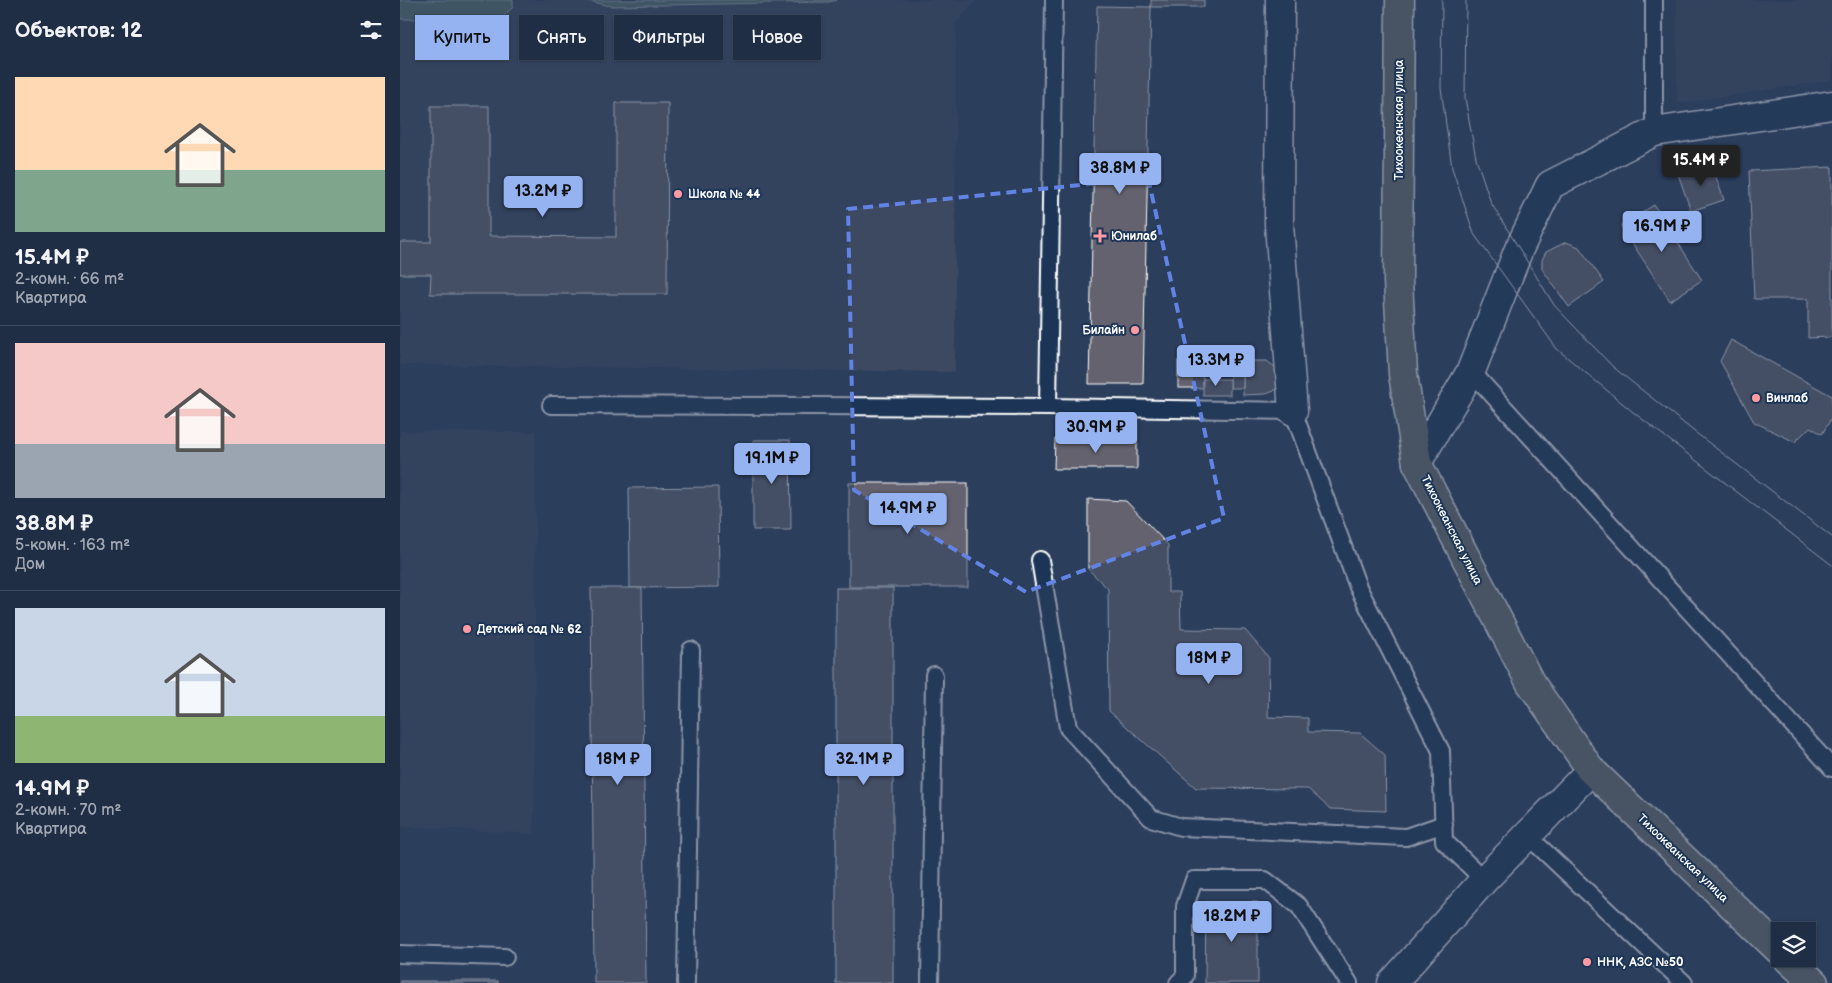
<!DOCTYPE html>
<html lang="ru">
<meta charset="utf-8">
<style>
:root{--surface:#202e45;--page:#2d3a50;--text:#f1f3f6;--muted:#a2a8b3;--line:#3d4a5e;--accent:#95b2f1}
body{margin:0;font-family:"Balsamiq Sans",sans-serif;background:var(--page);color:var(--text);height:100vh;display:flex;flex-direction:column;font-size:19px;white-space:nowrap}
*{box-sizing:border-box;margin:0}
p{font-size:16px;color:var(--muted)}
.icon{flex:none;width:28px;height:28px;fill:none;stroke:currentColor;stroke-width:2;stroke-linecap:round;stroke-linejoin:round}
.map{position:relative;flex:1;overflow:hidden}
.panel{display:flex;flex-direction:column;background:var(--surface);width:400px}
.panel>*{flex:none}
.guide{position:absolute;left:15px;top:15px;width:475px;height:45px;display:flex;gap:10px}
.buttons{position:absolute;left:1371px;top:922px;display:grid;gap:10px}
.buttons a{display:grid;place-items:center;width:45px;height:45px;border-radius:0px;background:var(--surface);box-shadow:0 1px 4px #0004,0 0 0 1px var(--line);font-size:25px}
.price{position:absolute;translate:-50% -42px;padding:0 11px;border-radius:5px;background:var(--accent);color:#111;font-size:16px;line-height:32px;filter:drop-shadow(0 1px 2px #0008)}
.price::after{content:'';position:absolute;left:50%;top:30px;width:15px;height:11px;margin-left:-8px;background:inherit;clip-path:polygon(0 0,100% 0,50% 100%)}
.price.selected{background:#222;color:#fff}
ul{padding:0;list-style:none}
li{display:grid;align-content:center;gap:10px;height:265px;padding:0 15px}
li+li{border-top:1px solid var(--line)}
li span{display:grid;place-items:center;height:155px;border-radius:0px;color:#555}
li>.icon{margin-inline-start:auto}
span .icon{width:90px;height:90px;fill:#fffc;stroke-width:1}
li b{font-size:21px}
h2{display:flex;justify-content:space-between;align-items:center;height:60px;padding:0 15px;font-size:21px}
.chip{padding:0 18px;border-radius:0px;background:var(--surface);box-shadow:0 1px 4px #0004,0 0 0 1px var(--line);font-size:18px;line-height:45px}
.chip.selected{background:var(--accent);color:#111}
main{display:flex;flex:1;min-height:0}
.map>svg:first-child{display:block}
.built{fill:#3c4961}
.green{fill:#59726e;stroke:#acb8b6}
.building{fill:#64626e;stroke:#fff}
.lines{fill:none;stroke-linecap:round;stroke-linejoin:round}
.service-casing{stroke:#fff;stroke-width:20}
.minor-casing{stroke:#fff;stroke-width:31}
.primary-casing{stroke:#fff;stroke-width:31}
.service{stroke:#1d3557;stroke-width:16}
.minor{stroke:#1d3557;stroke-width:28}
.primary{stroke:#6b706d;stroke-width:28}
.tram{stroke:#fff;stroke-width:1}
.marked{fill:none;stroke:#6183e4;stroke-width:4;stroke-dasharray:10 6;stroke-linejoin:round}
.poi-dot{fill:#ff9aa2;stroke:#1d3557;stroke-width:2}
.labels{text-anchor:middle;stroke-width:4;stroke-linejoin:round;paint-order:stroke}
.street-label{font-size:12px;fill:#fff;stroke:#1d3557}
.poi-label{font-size:12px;font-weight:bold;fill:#fff;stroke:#1d3557;text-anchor:start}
</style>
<main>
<section class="panel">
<h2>Объектов: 12<svg class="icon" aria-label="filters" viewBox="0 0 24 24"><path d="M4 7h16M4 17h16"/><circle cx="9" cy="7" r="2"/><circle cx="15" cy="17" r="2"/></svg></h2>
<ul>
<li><span style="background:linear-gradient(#ffd9b3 60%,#7fa58c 0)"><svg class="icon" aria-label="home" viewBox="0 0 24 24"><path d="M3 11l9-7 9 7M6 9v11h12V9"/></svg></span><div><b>15.4M ₽</b><p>2-комн. · 66 m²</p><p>Квартира</p></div></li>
<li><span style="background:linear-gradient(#f6c9c9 65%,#9aa5b1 0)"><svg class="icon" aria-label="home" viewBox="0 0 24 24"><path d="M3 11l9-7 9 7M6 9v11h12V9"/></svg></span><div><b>38.8M ₽</b><p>5-комн. · 163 m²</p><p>Дом</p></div></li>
<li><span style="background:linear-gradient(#c9d6e8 70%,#8fb573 0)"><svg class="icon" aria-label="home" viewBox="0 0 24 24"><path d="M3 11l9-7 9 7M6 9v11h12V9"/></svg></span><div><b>14.9M ₽</b><p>2-комн. · 70 m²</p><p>Квартира</p></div></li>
</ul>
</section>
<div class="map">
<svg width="1432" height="983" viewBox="0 0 1432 983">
<rect width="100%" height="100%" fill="#2b3e5c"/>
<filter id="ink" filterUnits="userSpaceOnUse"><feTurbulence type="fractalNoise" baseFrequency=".02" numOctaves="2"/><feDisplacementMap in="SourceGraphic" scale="10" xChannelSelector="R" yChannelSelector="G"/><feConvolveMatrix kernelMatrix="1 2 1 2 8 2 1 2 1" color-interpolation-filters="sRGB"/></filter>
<g filter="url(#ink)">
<g class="built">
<path d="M0,0H577L556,23L555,372L0,365Z"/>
<path d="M1277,0H1432V80L1277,104Z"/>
<path d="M0,431L136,432L134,834L0,826Z"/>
</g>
<g class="green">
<path d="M0,0H113V7L101,19H0Z"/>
<path d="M185,0H437L429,2L210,6Z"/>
</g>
<g class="building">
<rect x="751" y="0" width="53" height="7"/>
<path d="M697,6L751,7L743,384H689Z"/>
<path d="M216,103H268L267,294H30L31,274H0V242H31V106H89V236L216,237Z"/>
<path d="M1311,163L1324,200L1291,211L1278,174Z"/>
<path d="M1432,167V337L1408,338V299H1354L1349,171Z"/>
<path d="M1254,205L1302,280L1270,301L1221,226Z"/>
<path d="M1166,242L1179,247L1204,282L1169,307L1142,269V260L1146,252Z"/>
<path d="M1331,340L1432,396V417L1422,434L1410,427L1395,442L1354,422L1320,361Z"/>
<rect x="778" y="361" width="25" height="27"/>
<path d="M843,361H867L881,372V383L874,391L866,394L843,395Z"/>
<rect x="830" y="375" width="13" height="13"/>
<rect x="803" y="379" width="27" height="16"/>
<path d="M655,439L737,440V469H654Z"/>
<path d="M353,440H390L391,530H353Z"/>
<rect x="449" y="483" width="119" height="104"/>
<path d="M318,487L319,587L230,588L229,488Z"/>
<path d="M688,499L726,501L768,545V592H780L781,629L845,630L869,658L868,717L908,718V732L960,733L985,755L986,811L930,809L908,789L796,788L709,711L708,589L688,569Z"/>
<path d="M191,588H242L246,983H194Z"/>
<rect x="436" y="588" width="57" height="395"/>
<path d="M806,902H858V983H805Z"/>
<rect x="0" y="981" width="98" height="2"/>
</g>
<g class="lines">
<defs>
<g id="service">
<path d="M1254,0V132"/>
<path d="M1071,371L1432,768"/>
<path d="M151,405L648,407L893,411L958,587L1041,751L1044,841L1084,880"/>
<path d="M648,407L654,0"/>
<path d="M640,560L668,728L751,818L781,827L1006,837L1044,824"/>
<path d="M1128,836L1284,983"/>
<path d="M0,954L105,957"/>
<path d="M286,983L291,650"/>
<path d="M530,983L534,675"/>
<path d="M778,983L785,976V906L794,880H865L899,906L949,983"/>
</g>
<g id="minor">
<path d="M880,0L879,224L893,411"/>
<path d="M1017,463L1071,371L1119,249L1150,185L1254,132L1432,105"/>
<path d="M992,983L1084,880L1191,770"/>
</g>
<g id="primary">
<path d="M1000,0L998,281L1003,374L1017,463L1130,682L1191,770L1380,951"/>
<path d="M1388,959L1414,983"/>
</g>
</defs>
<use href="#service" class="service-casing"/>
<use href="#minor" class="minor-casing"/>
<use href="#primary" class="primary-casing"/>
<use href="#service" class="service"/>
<use href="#minor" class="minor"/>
<use href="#primary" class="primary"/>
<g class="tram">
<path d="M1042,0L1041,88L1052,168L1074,234L1157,349L1233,412L1432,565"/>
<path d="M1066,0L1065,98L1076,158L1091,203L1154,305L1213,367L1296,433L1432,537"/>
</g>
</g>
</g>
<path d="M0 0H1432V983H0ZM748,178L824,518L626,592L454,490L448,209Z" fill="#2b3e5c" fill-opacity=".55" fill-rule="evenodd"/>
<path class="marked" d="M748,178L824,518L626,592L454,490L448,209Z"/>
<g class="poi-dot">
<circle cx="278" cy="194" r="5"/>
<path d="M697.5 228.5h5v5h5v5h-5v5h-5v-5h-5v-5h5z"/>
<circle cx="735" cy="330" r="5"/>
<circle cx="1356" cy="398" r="5"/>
<circle cx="67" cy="629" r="5"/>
<circle cx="1187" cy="962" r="5"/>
</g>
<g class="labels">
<g class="street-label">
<text transform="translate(999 120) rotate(-90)" y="4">Тихоокеанская улица</text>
<text transform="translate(1052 530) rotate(63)" y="4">Тихоокеанская улица</text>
<text transform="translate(1283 858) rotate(44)" y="4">Тихоокеанская улица</text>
</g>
<g class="poi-label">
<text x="288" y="198">Школа № 44</text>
<text x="711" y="240">Юнилаб</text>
<text x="725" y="334" text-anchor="end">Билайн</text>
<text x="1366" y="402">Винлаб</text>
<text x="77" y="633">Детский сад № 62</text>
<text x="1197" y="966">ННК, АЗС №50</text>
</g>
</g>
</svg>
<div class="buttons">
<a><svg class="icon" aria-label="layers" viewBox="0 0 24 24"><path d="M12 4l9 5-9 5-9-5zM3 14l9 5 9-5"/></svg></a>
</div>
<b class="price selected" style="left:1301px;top:187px">15.4M ₽</b>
<b class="price" style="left:720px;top:195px">38.8M ₽</b>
<b class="price" style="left:143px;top:218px">13.2M ₽</b>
<b class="price" style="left:1262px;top:253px">16.9M ₽</b>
<b class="price" style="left:816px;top:387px">13.3M ₽</b>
<b class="price" style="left:696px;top:454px">30.9M ₽</b>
<b class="price" style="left:372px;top:485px">19.1M ₽</b>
<b class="price" style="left:508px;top:535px">14.9M ₽</b>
<b class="price" style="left:809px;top:685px">18M ₽</b>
<b class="price" style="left:218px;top:786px">18M ₽</b>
<b class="price" style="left:464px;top:786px">32.1M ₽</b>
<b class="price" style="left:832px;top:943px">18.2M ₽</b>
<div class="guide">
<a class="chip selected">Купить</a>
<a class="chip">Снять</a>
<a class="chip">Фильтры</a>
<a class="chip">Новое</a>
</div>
</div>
</main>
